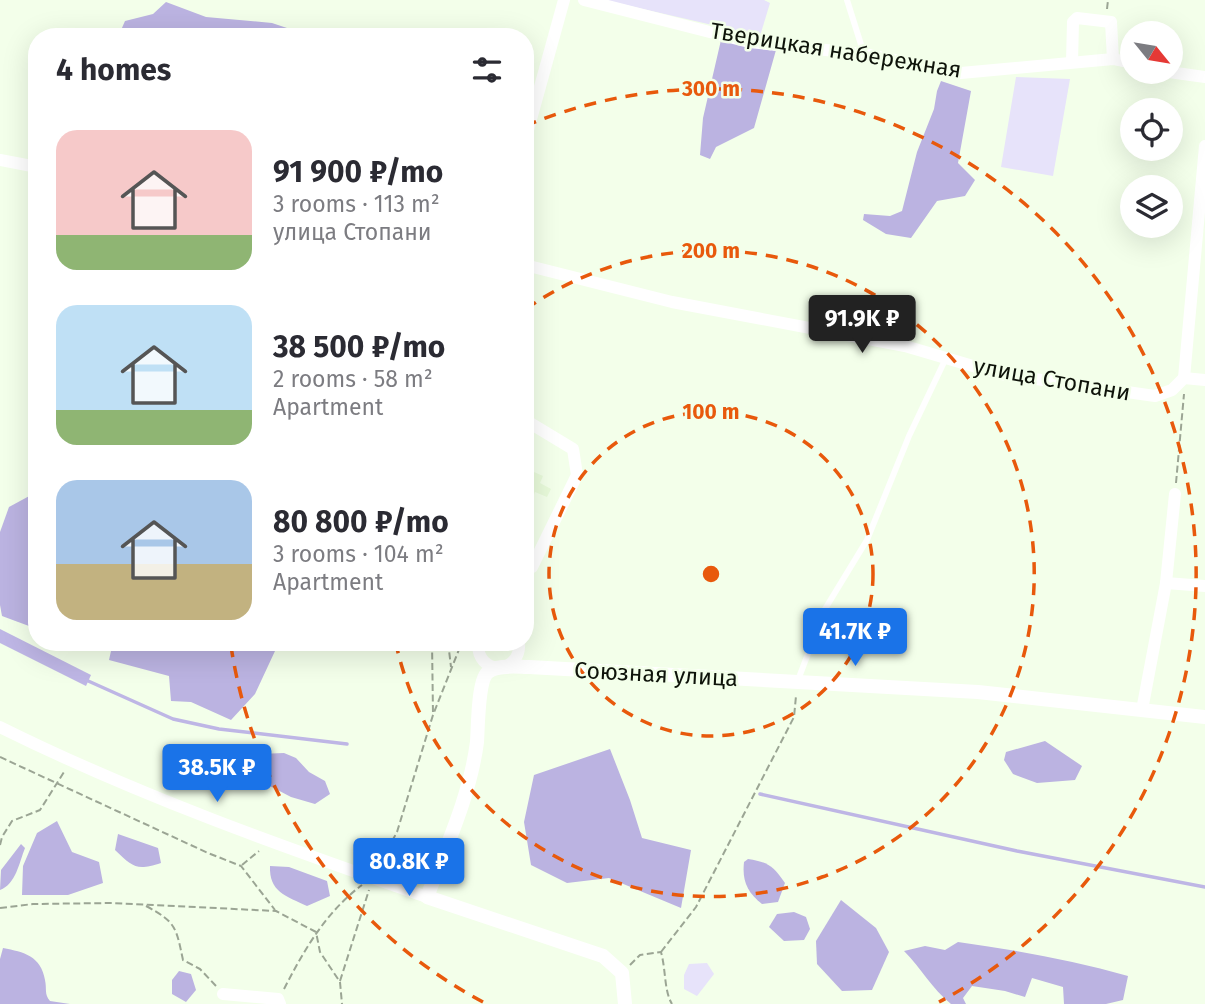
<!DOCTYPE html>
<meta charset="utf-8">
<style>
:root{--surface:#fff;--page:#f7f7f7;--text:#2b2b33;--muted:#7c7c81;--accent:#1a73e8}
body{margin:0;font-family:"Fira Sans",sans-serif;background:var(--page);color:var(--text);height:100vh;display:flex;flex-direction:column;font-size:26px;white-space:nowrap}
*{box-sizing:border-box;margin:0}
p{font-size:23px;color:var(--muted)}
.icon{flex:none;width:38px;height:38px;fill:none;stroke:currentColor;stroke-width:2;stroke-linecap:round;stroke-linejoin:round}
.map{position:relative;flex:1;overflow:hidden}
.drawer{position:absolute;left:28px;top:28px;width:506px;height:623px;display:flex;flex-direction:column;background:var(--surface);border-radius:28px;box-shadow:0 7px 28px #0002}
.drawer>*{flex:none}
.needle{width:46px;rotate:120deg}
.fabs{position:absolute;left:1120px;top:21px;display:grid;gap:14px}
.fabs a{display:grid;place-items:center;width:63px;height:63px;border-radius:50%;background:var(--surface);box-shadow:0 7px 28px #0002;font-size:35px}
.price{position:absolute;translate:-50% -60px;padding:0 16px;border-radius:7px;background:var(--accent);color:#fff;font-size:23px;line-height:46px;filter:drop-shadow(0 2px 4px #0008)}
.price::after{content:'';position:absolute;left:50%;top:42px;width:21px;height:16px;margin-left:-10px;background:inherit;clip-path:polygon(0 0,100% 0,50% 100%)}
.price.current{background:#222;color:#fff}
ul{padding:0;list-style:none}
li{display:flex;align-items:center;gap:21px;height:175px;padding:0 28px}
li span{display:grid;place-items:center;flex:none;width:196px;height:140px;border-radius:21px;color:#555}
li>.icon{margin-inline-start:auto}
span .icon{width:84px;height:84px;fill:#fffc;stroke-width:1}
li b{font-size:30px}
h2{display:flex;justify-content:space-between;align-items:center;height:84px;padding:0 28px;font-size:30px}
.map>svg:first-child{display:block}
.built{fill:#e8fada}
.green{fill:#e7e3fa}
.forest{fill:#bbb3e1}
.water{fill:#beb6e5}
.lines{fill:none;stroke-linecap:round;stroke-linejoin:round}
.stream{stroke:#beb6e5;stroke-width:3.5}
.path{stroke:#9ba594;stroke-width:2;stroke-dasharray:7 3.5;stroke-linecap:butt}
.service{stroke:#fff;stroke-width:6}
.minor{stroke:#fff;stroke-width:12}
.tertiary{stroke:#fff;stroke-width:14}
.ring{fill:none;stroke:#e8590c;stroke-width:3.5;stroke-dasharray:12 9}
.labels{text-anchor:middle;stroke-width:5;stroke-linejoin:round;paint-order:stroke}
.street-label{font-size:23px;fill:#0e130a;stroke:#f3ffea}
.centre{fill:#e8590c;stroke:#f3ffea;stroke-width:3.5}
.ring-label{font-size:21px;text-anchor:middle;font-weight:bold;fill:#e8590c;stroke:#f3ffea;stroke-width:5;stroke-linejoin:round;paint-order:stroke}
</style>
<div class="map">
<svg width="1205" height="1004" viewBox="0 0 1205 1004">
<rect width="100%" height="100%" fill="#f3ffea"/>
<path class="built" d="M525,468L543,476L540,483L551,489L547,497L535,492L525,515Z"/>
<g class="green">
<path d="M604,0H764L770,3L760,36Z"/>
<path d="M1016,77L1070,79L1053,176L1001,167Z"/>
<path d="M707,963L714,974L697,996L684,989V975L689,964Z"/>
</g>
<g class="forest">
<path d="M166,2L206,17L272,23L302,33L304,37H118L125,21L153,14Z"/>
<path d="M721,40L776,50L754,128L716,147L710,159L700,155L703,118Z"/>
<path d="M941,81L971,91L958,163L975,180L965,196L937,201L911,238L886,234L863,220L864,214L890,216L902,211L917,152L934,109L937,91Z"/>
<path d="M33,494L37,516V629L2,616L0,605V532L9,507Z"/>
<path d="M113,642H253L275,651L255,694L231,720L191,702L171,701L169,676L109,660Z"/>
<path d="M1045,741L1082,766L1075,780L1037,783L1013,774L1004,760L1006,752Z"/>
<path d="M242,749L259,754L284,753L296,758L309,772L325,781L330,794L315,804L291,797L243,772L240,761Z"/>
<path d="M610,749L630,800L642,838L691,850L681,908L609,878L567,883L531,865L524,822L534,775Z"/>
<path d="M57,821L72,852L99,862L103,883L68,895H22L23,866L37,833Z"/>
<path d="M118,834L158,848L161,863C136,871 133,867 115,850Z"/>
<path d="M21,844L25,848C19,863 16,884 0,890L1,870Z"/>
<path d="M748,859C768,862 773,866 785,883L778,902L762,904C747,892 742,881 744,862Z"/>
<path d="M270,866L289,867L327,881L330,896L307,906C286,896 269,892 270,866Z"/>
<path d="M841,900L876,928L889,952L872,990L842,991L817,964L816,941Z"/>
<path d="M794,912L806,917L810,929L804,940L784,941L769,927L777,914Z"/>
<path d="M958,942C1016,950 1072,960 1128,976L1123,1000L1106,1004H1064L1063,987L1032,978L1025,997L1005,991L972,986L963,998L966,1004H951C932,989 921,968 904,951L925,946L945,950Z"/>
<path d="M3,948C24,952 41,956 45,980C47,989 44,994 50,1001L70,1004H0V959Z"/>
<path d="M179,971L191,974L196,990L186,1002L172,994V980Z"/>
</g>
<path class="water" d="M0,629L91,675L86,686L0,643Z"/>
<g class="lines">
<g class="stream">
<path d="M86,680L173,719L219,729L347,744"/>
<path d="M760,794L1017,851L1205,887"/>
</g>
<g class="path">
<path d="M1107,9L1108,0"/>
<path d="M1176,483L1184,394"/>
<path d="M432,642L433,714"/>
<path d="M448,642L451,667"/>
<path d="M0,757L208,853L241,866L275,910"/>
<path d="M0,845L2,837L12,821L40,810L64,772"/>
<path d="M242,865L259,851"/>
<path d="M377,869L397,832L433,715L462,642"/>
<path d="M146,906C176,922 176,927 183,960L200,969L216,986"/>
<path d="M0,908L33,904L112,903L276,911L316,932L320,952L340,982L342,1004"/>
<path d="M661,952L696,907L794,717L796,696"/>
<path d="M630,965L640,955L661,952C666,970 664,991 672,1004"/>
<path d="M340,981L369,890"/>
<path d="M284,989C304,950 326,912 362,885"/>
</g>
<g class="service">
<path d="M847,0L864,54"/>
<path d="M525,445L534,426"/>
<path d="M798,680L825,609L867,540L909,436L946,358"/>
</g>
<g class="minor">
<path d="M584,0L749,42L864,54L961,73L1113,59L1132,63"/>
<path d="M1072,62L1073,22L1077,18L1111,22L1113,59"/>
<path d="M1169,72L1205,77"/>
<path d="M525,141L564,0"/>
<path d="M0,160L37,167"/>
<path d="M525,265L672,302L905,346L1000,374L1155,396L1172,390L1184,378"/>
<path d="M1184,378L1205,146"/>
<path d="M1184,378L1205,380"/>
<path d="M525,420L573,449L577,475L532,567L525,571"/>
<path d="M1166,583L1205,586"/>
<path d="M478,642C476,677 522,675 519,642"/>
<path d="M1142,710L1166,583L1175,494"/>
<path d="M0,727C139,796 281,846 427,897"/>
<path d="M223,994L278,999L280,1004"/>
</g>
<path class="tertiary" d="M625,1004L622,973L603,956L427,897C446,847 470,796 477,742C478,728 478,682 487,673C496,664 517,667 529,667L978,692L1205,717"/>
</g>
<g class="ring">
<circle cx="711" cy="574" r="162"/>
<path d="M526 309A323 323 0 1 1 396 644"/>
<path d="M483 1002A485 485 0 0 1 231 646M525 126A485 485 0 0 1 939 1002"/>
</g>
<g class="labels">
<g class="street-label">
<text transform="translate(836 50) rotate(9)" y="8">Тверицкая набережная</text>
<text transform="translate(1052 379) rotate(10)" y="8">улица Стопани</text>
<text transform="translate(656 674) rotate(3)" y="8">Союзная улица</text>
</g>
</g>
<circle cx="711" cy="574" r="10" class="centre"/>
<g class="ring-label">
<text x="711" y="96">300 m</text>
<text x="711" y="258">200 m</text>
<text x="711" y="419">100 m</text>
</g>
</svg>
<div class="fabs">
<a><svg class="needle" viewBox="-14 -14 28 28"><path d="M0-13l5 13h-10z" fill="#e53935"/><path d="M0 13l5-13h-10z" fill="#7c7c81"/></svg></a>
<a><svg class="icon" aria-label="locate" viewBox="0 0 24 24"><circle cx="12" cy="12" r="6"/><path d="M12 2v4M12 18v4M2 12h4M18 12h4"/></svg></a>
<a><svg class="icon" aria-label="layers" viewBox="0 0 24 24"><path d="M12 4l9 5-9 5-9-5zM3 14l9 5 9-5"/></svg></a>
</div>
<b class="price current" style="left:862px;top:355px">91.9K ₽</b>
<b class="price" style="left:855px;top:668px">41.7K ₽</b>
<b class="price" style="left:217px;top:804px">38.5K ₽</b>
<b class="price" style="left:409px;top:898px">80.8K ₽</b>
<section class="drawer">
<h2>4 homes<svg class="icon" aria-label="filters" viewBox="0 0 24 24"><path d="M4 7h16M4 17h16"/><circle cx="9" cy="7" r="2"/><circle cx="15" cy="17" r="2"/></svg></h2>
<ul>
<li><span style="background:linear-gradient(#f6c9c9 75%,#8fb573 0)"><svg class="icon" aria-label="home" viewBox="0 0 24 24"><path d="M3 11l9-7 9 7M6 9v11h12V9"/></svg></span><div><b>91 900 ₽/mo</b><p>3 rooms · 113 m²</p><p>улица Стопани</p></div></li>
<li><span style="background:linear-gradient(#bfe0f5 75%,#8fb573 0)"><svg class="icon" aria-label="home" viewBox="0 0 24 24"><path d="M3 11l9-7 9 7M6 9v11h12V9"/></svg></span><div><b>38 500 ₽/mo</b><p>2 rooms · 58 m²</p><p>Apartment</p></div></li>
<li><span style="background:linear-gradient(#a9c7e8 60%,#c2b280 0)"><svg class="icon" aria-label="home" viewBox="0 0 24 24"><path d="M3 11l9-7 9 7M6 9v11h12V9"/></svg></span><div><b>80 800 ₽/mo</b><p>3 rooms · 104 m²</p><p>Apartment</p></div></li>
</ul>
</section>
</div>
